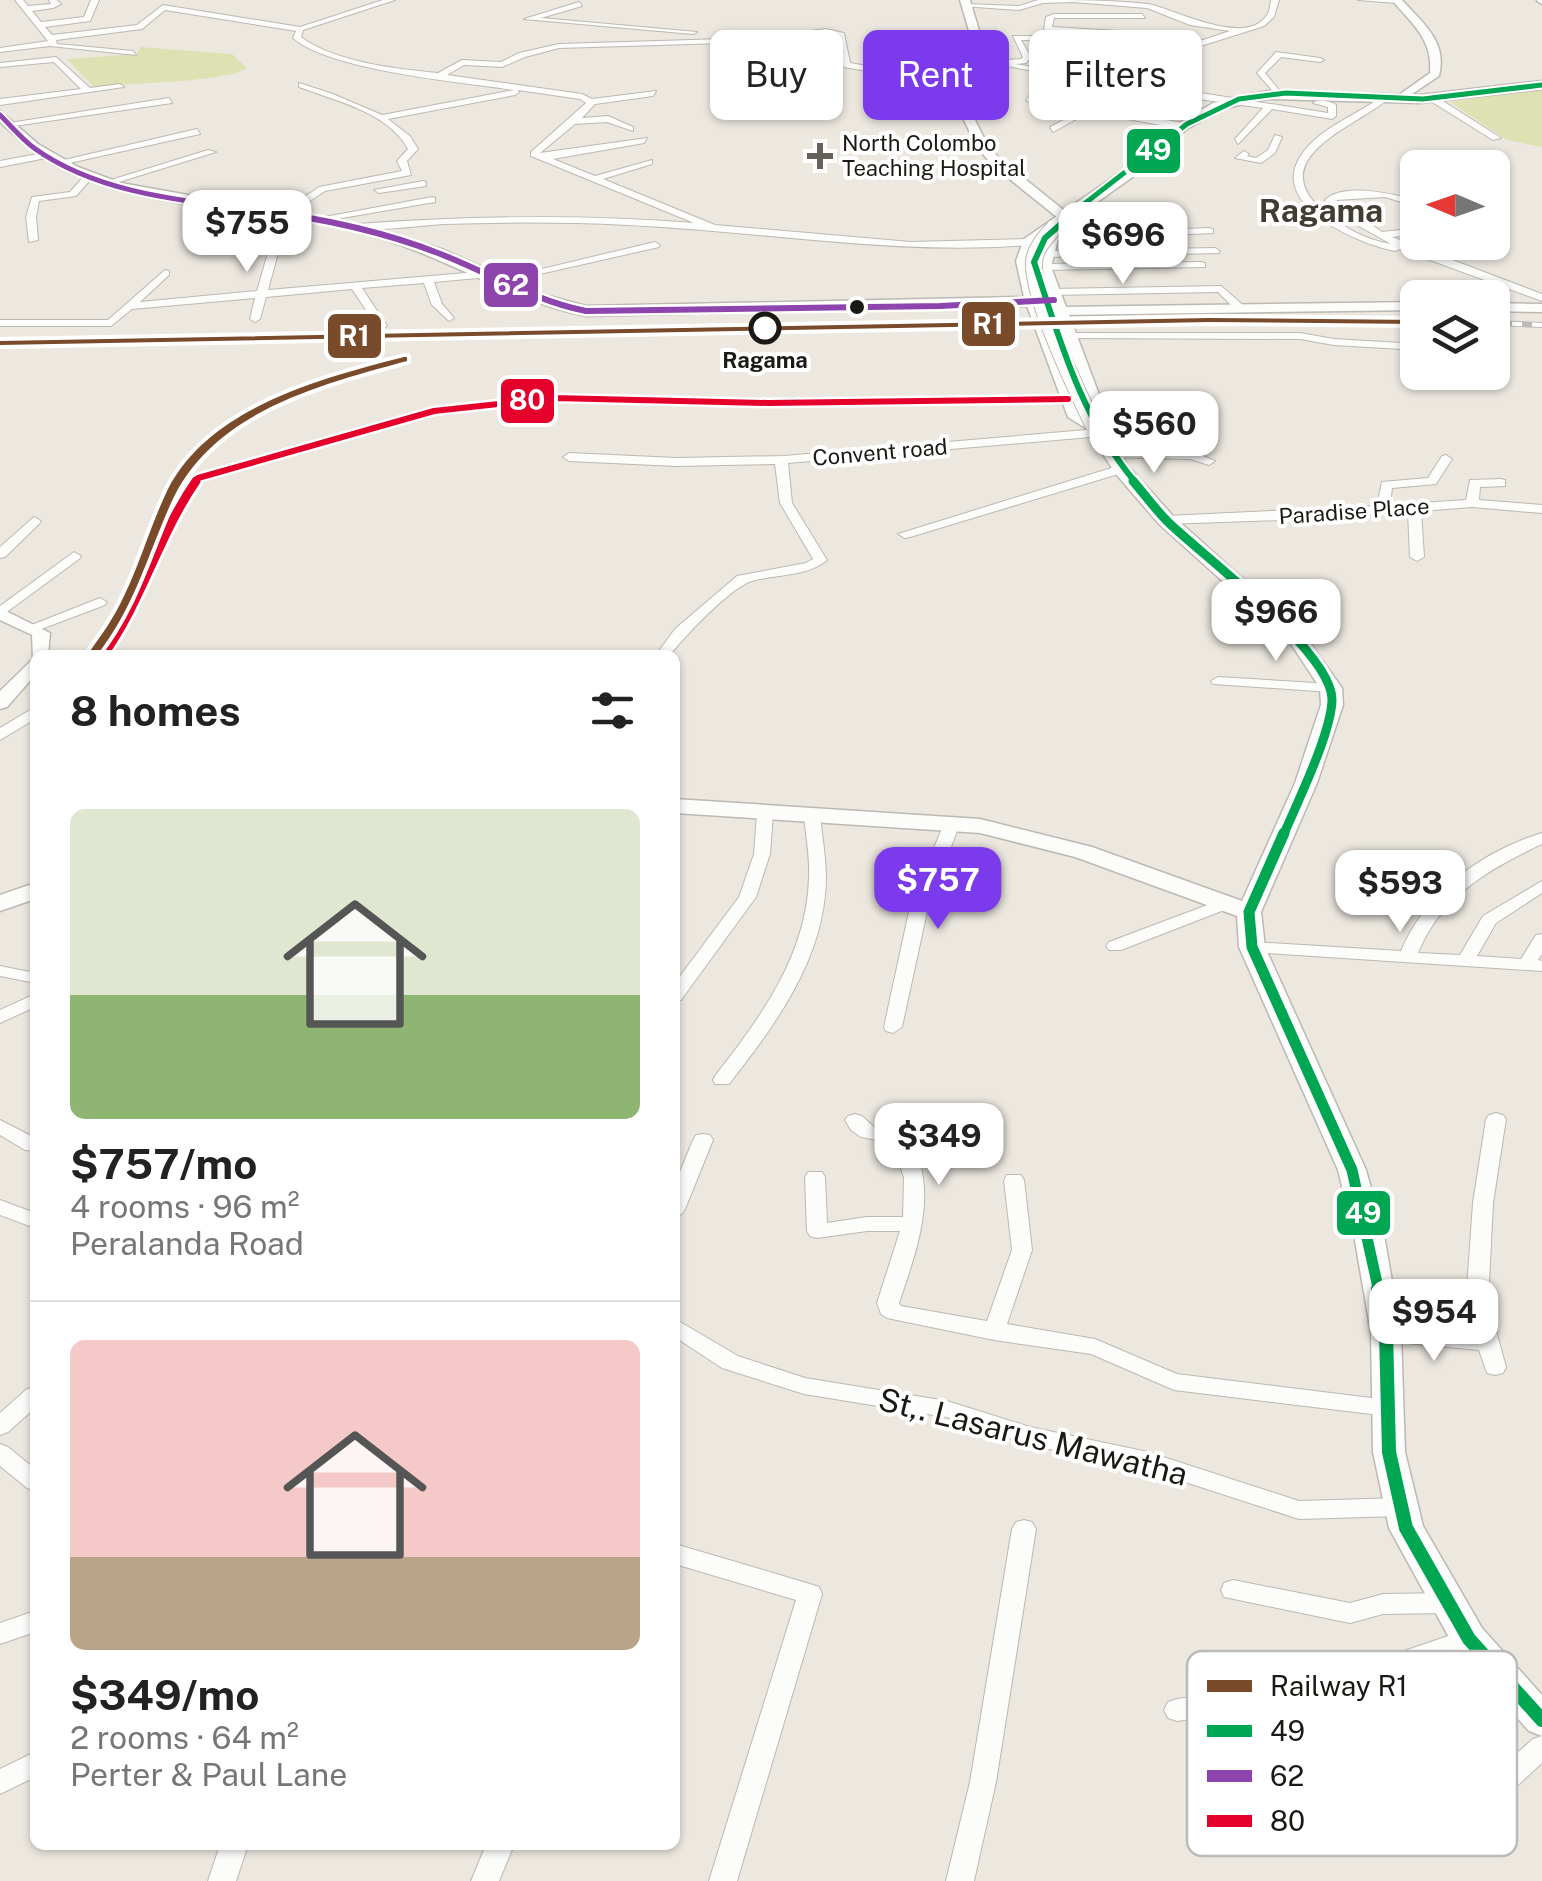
<!DOCTYPE html>
<meta charset="utf-8">
<style>
:root{--surface:#fff;--page:#f6f6f6;--text:#222;--muted:#767676;--line:#e0e0e0;--accent:#7c3aed}
body{margin:0;font-family:"Public Sans",sans-serif;background:var(--page);color:var(--text);height:100vh;display:flex;flex-direction:column;font-size:38px;white-space:nowrap}
*{box-sizing:border-box;margin:0}
p{font-size:32px;color:var(--muted)}
.icon{flex:none;width:55px;height:55px;fill:none;stroke:currentColor;stroke-width:2;stroke-linecap:round;stroke-linejoin:round}
.map{position:relative;flex:1;overflow:hidden}
.sheet{position:absolute;left:30px;top:650px;width:650px;height:1200px;display:flex;flex-direction:column;background:var(--surface);border-radius:15px;box-shadow:0 2px 8px #0004}
.sheet>*{flex:none}
.hud{position:absolute;left:710px;top:30px;width:680px;height:90px;display:flex;gap:20px}
.needle{width:65px;rotate:272deg}
.controls{position:absolute;left:1400px;top:150px;display:grid;gap:20px}
.controls a{display:grid;place-items:center;width:110px;height:110px;border-radius:15px;background:var(--surface);box-shadow:0 2px 8px #0004;font-size:50px}
.price{position:absolute;translate:-50% -85px;padding:0 22px;border-radius:20px;background:#fff;color:#222;font-size:32px;line-height:65px;filter:drop-shadow(0 2px 5px #0008)}
.price::after{content:'';position:absolute;left:50%;top:60px;width:30px;height:22px;margin-left:-15px;background:inherit;clip-path:polygon(0 0,100% 0,50% 100%)}
.price.active{background:var(--accent);color:#fff}
ul{padding:0;list-style:none}
li{display:grid;align-content:center;gap:20px;height:530px;padding:0 40px}
li+li{border-top:2px solid var(--line)}
li span{display:grid;place-items:center;height:310px;border-radius:15px;color:#555}
li>.icon{margin-inline-start:auto}
span .icon{width:180px;height:180px;fill:#fffc;stroke-width:1}
li b{font-size:42px}
h2{display:flex;justify-content:space-between;align-items:center;height:120px;padding:0 40px;font-size:42px}
.pill{padding:0 35px;border-radius:15px;background:var(--surface);box-shadow:0 2px 8px #0004;font-size:35px;line-height:90px}
.pill.active{background:var(--accent);color:#fff}
.map>svg:first-child{display:block}
.green{fill:#dee2b2}
.lines{fill:none;stroke-linecap:round;stroke-linejoin:round}
.street-casing{stroke:#bcb8b2;stroke-width:2}
.secondary-casing{stroke:#bcb8b2;stroke-width:3}
.primary-casing{stroke:#bcb8b2;stroke-width:3}
.street{fill:#fcfcfa;fill-rule:evenodd}
.secondary{fill:#fcfcfa;fill-rule:evenodd}
.primary{fill:#fcfcfa;fill-rule:evenodd}
.rail-casing{stroke:#bcbbb9;stroke-width:6}
.rail{stroke:#fff;stroke-width:4;stroke-dasharray:10;stroke-linecap:butt}
.primary-bridge-casing{stroke:#bcb8b2;stroke-width:18;stroke-linecap:butt}
.primary-bridge{stroke:#fcfcfa;stroke-width:16}
.bus-1-far4-casing{stroke:#fff;stroke-width:9}
.bus-1-far3-casing{stroke:#fff;stroke-width:11}
.bus-1-far2-casing{stroke:#fff;stroke-width:15}
.bus-1-far1-casing{stroke:#fff;stroke-width:19}
.bus-1-casing{stroke:#fff;stroke-width:21}
.bus-2-far1-casing{stroke:#fff;stroke-width:9}
.bus-2-casing{stroke:#fff;stroke-width:11}
.bus-3-far1-casing{stroke:#fff;stroke-width:11}
.bus-3-casing{stroke:#fff;stroke-width:15}
.bus-1-far4{stroke:#00a651;stroke-width:5}
.bus-1-far3{stroke:#00a651;stroke-width:6}
.bus-1-far2{stroke:#00a651;stroke-width:9}
.bus-1-far1{stroke:#00a651;stroke-width:11}
.bus-1{stroke:#00a651;stroke-width:14}
.bus-2-far1{stroke:#8e44ad;stroke-width:5}
.bus-2{stroke:#8e44ad;stroke-width:6}
.bus-3-far1{stroke:#e4002b;stroke-width:6}
.bus-3{stroke:#e4002b;stroke-width:9}
.rail-1-casing{stroke:#fff;stroke-width:8}
.rail-1{fill:#7a4b2a;fill-rule:evenodd}
.poi-dot{fill:#64615b;stroke:#fff;stroke-width:4}
.bus-dot{fill:#1b1914;stroke:#fff;stroke-width:4}
.stop-dot{fill:#fff;stroke:#1b1914;stroke-width:5}
.labels{text-anchor:middle;stroke-width:8;stroke-linejoin:round;paint-order:stroke}
.far-poi-label{font-size:22px;fill:#1b1914;stroke:#fff;text-anchor:start}
.far-stop-label{font-size:22px;font-weight:bold;fill:#1b1914;stroke:#fff}
.far-street-label{font-size:22px;fill:#1b1914;stroke:#fff}
.far-district-label{font-size:32px;font-weight:bold;fill:#423d32;stroke:#fff}
.near-street-label{font-size:32px;fill:#1b1914;stroke:#fff}
.key{fill:#fff;stroke:#bbbab8;stroke-width:2.5}
.key-label{font-size:28px;fill:#1b1914}
.line-badge{stroke:#fff;stroke-width:4}
.badge-label{font-size:28px;text-anchor:middle;font-weight:bold;fill:#fff}
</style>
<div class="map">
<svg width="1542" height="1881" viewBox="0 0 1542 1881">
<rect width="100%" height="100%" fill="#ece8e0"/>
<g class="green">
<path d="M140,47L232,54L247,68C226,83 128,82 95,88L67,59L137,54Z"/>
<path d="M1542,89V147L1507,140L1450,102Z"/>
</g>
<g class="lines">
<defs>
<g id="street">
<path d="M15,0H23L28,6L51,4L49,0H57L61,4L53,8L32,11L41,22L84,17L91,0H99L90,21L45,27L52,35L137,25L163,5L300,27L383,0H395L303,30L301,37C334,62 397,69 438,73L462,60L501,62L519,53L559,44L757,38L826,29L844,33L850,63L941,79L937,82L843,67L836,35L826,33L757,42L559,48L525,57L502,67L464,65L447,75L582,94L592,99L656,91L653,96L595,104L582,118L608,116L633,127V131L607,122L575,124L540,153L647,138L644,143L553,159L595,176L652,160V164L603,179L715,225L911,242L1029,239L1034,242L1029,245C894,256 762,231 627,225C566,222 505,222 444,224C415,226 383,231 353,229V225L357,224C469,216 581,214 694,223L531,156V152L586,103L580,99L518,90L519,92L515,95L388,119L410,136L418,149L407,161L411,175L325,191L289,215L284,212L286,210L319,187L402,171L397,161L408,149C388,112 336,101 299,87V83L333,94L382,115L514,90C461,82 331,71 293,38L296,31L165,10L142,29L56,40L57,44L133,51L136,55L50,46L0,52V48L48,41Z"/>
<path d="M1038,0C1074,0 1113,0 1148,4C1175,9 1246,48 1267,15C1270,11 1270,5 1271,0H1279L1274,17L1264,26L1182,52L1131,82L1328,113V107L1313,103C1318,99 1331,101 1336,105V116L1332,119L1272,109L1238,144L1235,139L1263,108L1120,88L1002,65L948,67L951,63L1021,59L1023,57L1013,36H1048L1044,29L1046,17L1054,14H1142L1145,18H1054L1052,27L1118,31L1194,43L1230,31L1190,25L1147,8L1073,2L1043,3L1019,10L962,6L966,4L1019,6ZM1054,32L1118,35L1184,46L1168,53L1061,38L1057,40L1161,57L1122,81L1015,64L1026,63L1031,57L1021,40H1057Z"/>
<path d="M1358,0H1400L1401,1L1397,3Z"/>
<path d="M579,2L582,6L541,18L697,32L693,34L524,19Z"/>
<path d="M1276,52L1320,58L1324,60L1320,62L1281,57L1265,73L1283,95L1279,98L1257,73Z"/>
<path d="M56,57L90,88L120,84L124,87L0,105V99L81,89L54,62L0,67V63Z"/>
<path d="M1432,95L1435,96L1501,138L1493,140L1429,100Z"/>
<path d="M1029,96L1183,123L1187,126L1183,129L1089,112L1053,132L1050,127L1081,111L1026,101Z"/>
<path d="M1381,97L1388,99C1357,126 1264,157 1321,209C1341,226 1365,240 1391,244L1348,220L1325,200C1343,182 1395,194 1418,201V207L1385,197L1336,200L1382,232L1418,228V234L1392,237L1542,294V301L1400,249L1395,251C1359,244 1269,206 1300,157C1317,129 1355,116 1381,97Z"/>
<path d="M169,98L172,103L7,127L3,124Z"/>
<path d="M197,129L200,134L56,166L51,163Z"/>
<path d="M1275,135L1282,137L1275,153L1261,163L1235,158L1244,151L1249,154L1247,156L1256,158L1268,150Z"/>
<path d="M208,150L216,152L109,185L101,183Z"/>
<path d="M43,153L46,154V158L0,167V161Z"/>
<path d="M85,175L93,177L76,196L39,201L36,217L38,240L29,242L26,217L32,197L70,192Z"/>
<path d="M423,181L426,182V186L379,193L374,190Z"/>
<path d="M432,197L435,198V202L319,222L314,219Z"/>
<path d="M1209,228L1213,229V233L1054,240L1049,237L1054,234Z"/>
<path d="M276,239L281,242L268,290L489,271L494,274L489,277L434,282L442,304L454,318L449,321L432,305L424,283L362,288L387,326L382,329L378,328L352,289L266,297L260,319L255,322L250,319L255,298L132,309L111,326H0V320H108L165,270L169,271V275L140,302L257,291L271,242Z"/>
<path d="M655,242L660,245L659,247L500,283L495,280Z"/>
<path d="M1215,248L1220,251L1219,253L1046,257L1041,254L1046,251Z"/>
<path d="M1201,262L1205,263V267L1044,270L1039,267L1044,264Z"/>
<path d="M1221,286L1244,306V310H1236L1218,292L1051,295L1046,292L1051,289Z"/>
<path d="M1068,333H1300L1334,339L1418,344V350L1334,345L1300,339L1064,338L1062,336Z"/>
<path d="M553,394L768,399L1068,395L1074,399L1068,403L768,407L553,402L435,414L202,481C165,536 149,601 110,655H96C136,599 154,532 194,475L434,407Z"/>
<path d="M1098,429L1104,433L1102,436L788,463L792,503L827,560C807,577 776,574 752,581C731,587 684,637 670,655H656L675,629L737,576L806,563L813,559L780,503L775,464L676,466L569,461L563,457L569,453L676,458L784,456Z"/>
<path d="M1111,450L1191,451L1215,461L1209,465L1190,459L1107,457L1105,454Z"/>
<path d="M1446,455L1452,459L1436,484L1392,488L1390,505L1466,500L1470,480L1501,479L1505,480V486L1480,487L1479,500L1542,505V513L1472,507L1421,511L1424,557L1417,561L1410,557L1408,512L1310,519L1166,524L1159,520L1166,516L1377,506L1382,482L1428,478L1442,456Z"/>
<path d="M1121,465L1127,469L1125,472L910,537L905,538L898,534Z"/>
<path d="M34,517L41,521L39,524L5,557L0,558V547Z"/>
<path d="M74,552L81,556L79,559L0,617V606Z"/>
<path d="M100,598L107,602L105,605L36,631H26L24,628Z"/>
<path d="M1218,677L1331,684L1338,688L1331,692L1213,684L1211,681Z"/>
<path d="M35,707V719L0,740V728Z"/>
<path d="M765,808L773,813L770,854L756,897L681,1000L675,1001V983L739,897L754,854L757,813Z"/>
<path d="M812,811L820,816C822,836 826,857 826,878C825,958 776,1024 729,1084H715L713,1080L715,1076C761,1017 807,955 809,877C810,857 806,836 804,816Z"/>
<path d="M951,821L959,826L928,907L902,1027L893,1033L886,1031L884,1027L910,907L943,826Z"/>
<path d="M1542,833V844C1489,869 1441,896 1418,953L1460,955L1483,916L1542,881V893L1496,923L1477,956L1521,959L1536,935L1542,934V954L1538,960L1542,961V971L1252,952L1243,947L1252,942L1401,951C1425,893 1482,851 1542,833Z"/>
<path d="M1226,898L1235,903L1232,907L1121,950H1109L1106,946L1109,942Z"/>
<path d="M0,966L35,973V983L0,976Z"/>
<path d="M35,994V1007L0,1023V1010Z"/>
<path d="M1496,1113L1503,1115L1506,1119L1493,1203L1488,1302L1506,1367L1503,1373L1495,1375L1487,1373L1479,1350L1386,1341L1378,1339L1375,1333L1378,1327L1386,1325L1475,1334L1466,1302L1473,1203L1486,1119L1489,1115Z"/>
<path d="M855,1114L862,1116L875,1128L908,1133C940,1190 918,1246 899,1303L901,1306L987,1321L1012,1250L1004,1180L1007,1175H1021L1024,1180L1032,1250L1007,1324L1095,1339L1177,1374L1388,1400L1396,1402L1399,1408L1396,1414L1388,1416L1174,1390L1091,1354L994,1340L887,1318L881,1314L877,1303L900,1231H867L817,1238L810,1236L807,1231L805,1177L808,1172H822L825,1177L827,1223L867,1217H903L904,1178L893,1143L861,1137L851,1130L845,1120L848,1116Z"/>
<path d="M0,1120L35,1138V1151L25,1150L0,1135Z"/>
<path d="M703,1134L710,1135L713,1140L685,1209L682,1214L675,1216V1184L693,1140L696,1135Z"/>
<path d="M0,1200L35,1213V1228L0,1215Z"/>
<path d="M675,1319L738,1356L805,1378L947,1401L1030,1427L1148,1452L1299,1501L1401,1498L1409,1500L1413,1507L1409,1514L1401,1516L1299,1519L1148,1470L1030,1445L946,1417L804,1394L722,1368L675,1337Z"/>
<path d="M35,1387V1408L8,1432L0,1435V1413L27,1389Z"/>
<path d="M0,1444L8,1447L35,1469V1491L27,1488L0,1466Z"/>
<path d="M1024,1520L1032,1522L1036,1529L996,1782L974,1881H946L970,1782L1012,1529L1016,1522Z"/>
<path d="M675,1544L810,1584L819,1587L822,1594L737,1881H709L796,1600L675,1564Z"/>
<path d="M1233,1580L1350,1603L1383,1594L1448,1593L1457,1596L1460,1603L1457,1610L1448,1613L1383,1614L1350,1623L1224,1597L1221,1590L1224,1583Z"/>
<path d="M35,1611V1632L0,1644V1623Z"/>
<path d="M1469,1629L1478,1632L1481,1639L1478,1646L1324,1700L1177,1721L1168,1718L1164,1710L1168,1702L1177,1699L1324,1678Z"/>
<path d="M1542,1736V1763L1456,1842L1446,1845L1436,1842L1433,1833L1436,1824L1533,1739Z"/>
<path d="M35,1752V1777L0,1794V1769Z"/>
<path d="M220,1845H248L236,1881H208Z"/>
<path d="M486,1845H514L499,1881H471Z"/>
</g>
<g id="secondary">
<path d="M960,0H970L980,34L932,94L972,114L988,146L1000,159L1071,216V222H1063L992,165L977,147L963,118L920,95L970,34Z"/>
<path d="M1392,0H1402C1423,23 1448,42 1439,76L1400,102L1396,97L1430,73C1433,39 1412,24 1392,0Z"/>
<path d="M1418,302V310L1059,315L1052,311L1059,307Z"/>
<path d="M1492,303L1542,304V312L1492,311Z"/>
<path d="M0,608L50,633L48,655H35V675L7,707L0,709V691L33,659L32,635L0,620Z"/>
</g>
<g id="primary">
<path d="M1542,0V4L1537,1V0Z"/>
<path d="M1542,81V89L1420,103L1267,99L1221,109L1187,129L1148,166L1061,228L1051,267L1106,413L1103,426L1128,466L1173,516L1303,633L1342,688L1343,705L1317,783L1261,912L1265,947L1366,1170L1384,1235L1401,1333L1405,1452L1423,1526L1482,1628L1542,1695V1736L1529,1731L1456,1650L1389,1528L1373,1452L1371,1333L1354,1235L1338,1170L1239,947L1237,916L1075,857L980,833L675,813V799L980,819L1092,847L1242,901L1295,783L1321,705L1320,688L1289,641L1159,524L1115,473L1087,429L1068,417L1027,306L586,316C514,302 450,259 379,238C250,199 104,223 0,122V111L38,144L78,167L121,183L375,228L444,250L545,295L586,306L1024,297L1016,261L1024,239L1138,160L1179,123L1213,103L1267,91L1420,95ZM1045,236L1037,267L1047,296H1039C1031,275 1025,252 1045,236ZM1042,305H1050L1088,415L1082,410Z"/>
<path d="M35,883V899L0,911V895Z"/>
</g>
</defs>
<use href="#street" class="street-casing"/>
<use href="#secondary" class="secondary-casing"/>
<use href="#primary" class="primary-casing"/>
<use href="#street" class="street"/>
<use href="#secondary" class="secondary"/>
<use href="#primary" class="primary"/>
<defs>
<g id="rail">
<path d="M1492,323L1542,325"/>
<path d="M0,343L1209,320L1418,322"/>
</g>
</defs>
<use href="#rail" class="rail-casing"/>
<use href="#rail" class="rail"/>
<defs>
<path id="primary-bridge" d="M1054,228C1046,237 1035,248 1034,262C1032,298 1077,391 1094,426"/>
</defs>
<use href="#primary-bridge" class="primary-bridge-casing"/>
<use href="#primary-bridge" class="primary-bridge"/>
<defs>
<path id="bus-1-far4" d="M1075,211L1187,124L1239,99L1286,93L1423,99L1542,85"/>
<path id="bus-1-far3" d="M1078,209L1045,238L1034,262C1060,341 1081,418 1136,483"/>
<path id="bus-1-far2" d="M1133,481C1145,495 1155,509 1168,522C1204,557 1331,651 1332,699C1332,732 1297,803 1283,836"/>
<path id="bus-1-far1" d="M1284,833L1249,912L1252,947L1352,1170L1379,1292"/>
<path id="bus-1" d="M1378,1289L1386,1333L1389,1452L1406,1528L1469,1639L1542,1720"/>
<path id="bus-2-far1" d="M0,115C11,126 22,139 34,148C101,196 190,201 268,211"/>
<path id="bus-2" d="M249,209C316,217 381,230 443,255C491,274 535,301 586,311L940,306L1054,300"/>
<path id="bus-3-far1" d="M194,483L198,478L434,411L553,398L768,403L1068,399"/>
<path id="bus-3" d="M103,655C142,601 158,536 196,481"/>
</defs>
<use href="#bus-1-far4" class="bus-1-far4-casing"/>
<use href="#bus-1-far3" class="bus-1-far3-casing"/>
<use href="#bus-1-far2" class="bus-1-far2-casing"/>
<use href="#bus-1-far1" class="bus-1-far1-casing"/>
<use href="#bus-1" class="bus-1-casing"/>
<use href="#bus-2-far1" class="bus-2-far1-casing"/>
<use href="#bus-2" class="bus-2-casing"/>
<use href="#bus-3-far1" class="bus-3-far1-casing"/>
<use href="#bus-3" class="bus-3-casing"/>
<use href="#bus-1-far4" class="bus-1-far4"/>
<use href="#bus-1-far3" class="bus-1-far3"/>
<use href="#bus-1-far2" class="bus-1-far2"/>
<use href="#bus-1-far1" class="bus-1-far1"/>
<use href="#bus-1" class="bus-1"/>
<use href="#bus-2-far1" class="bus-2-far1"/>
<use href="#bus-2" class="bus-2"/>
<use href="#bus-3-far1" class="bus-3-far1"/>
<use href="#bus-3" class="bus-3"/>
<defs>
<g id="rail-1">
<path d="M1209,318L1418,320V324L1209,322L0,345V341Z"/>
<path d="M404,357H407V361C319,385 212,412 171,503C147,557 134,608 97,655H87C101,636 114,618 124,596C141,561 151,524 168,489C210,407 322,378 404,357Z"/>
</g>
</defs>
<use href="#rail-1" class="rail-1-casing"/>
<use href="#rail-1" class="rail-1"/>
</g>
<path class="poi-dot" d="M815 141h10v10h10v10h-10v10h-10v-10h-10v-10h10z"/>
<circle class="bus-dot" cx="857" cy="307" r="9"/>
<circle class="stop-dot" cx="765" cy="328" r="14"/>
<g class="labels">
<g class="far-poi-label">
<text x="842" y="151">North Colombo<tspan x="842" dy="25">Teaching Hospital</tspan></text>
</g>
<g class="far-stop-label">
<text x="765" y="368">Ragama</text>
</g>
<g class="far-street-label">
<text transform="translate(880 452) rotate(-5)" y="8">Convent road</text>
<text transform="translate(1354 511) rotate(-4)" y="8">Paradise Place</text>
</g>
<g class="far-district-label">
<text x="1321" y="222">Ragama</text>
</g>
<g class="near-street-label">
<text transform="translate(1033 1437) rotate(14)" y="11">St,. Lasarus Mawatha</text>
</g>
</g>
<rect x="1187" y="1651" width="330" height="205" rx="15" class="key"/>
<rect x="1207" y="1680" width="45" height="12" fill="#7a4b2a"/>
<rect x="1207" y="1725" width="45" height="12" fill="#00a651"/>
<rect x="1207" y="1770" width="45" height="12" fill="#8e44ad"/>
<rect x="1207" y="1815" width="45" height="12" fill="#e4002b"/>
<g class="key-label">
<text x="1270" y="1696">Railway R1</text>
<text x="1270" y="1741">49</text>
<text x="1270" y="1786">62</text>
<text x="1270" y="1831">80</text>
</g>
<g class="line-badge">
<rect x="1125" y="127" width="57" height="48" rx="10" fill="#00a651"/>
<rect x="482" y="261" width="58" height="48" rx="10" fill="#8e44ad"/>
<rect x="960" y="300" width="57" height="48" rx="10" fill="#7a4b2a"/>
<rect x="326" y="312" width="57" height="48" rx="10" fill="#7a4b2a"/>
<rect x="499" y="377" width="57" height="48" rx="10" fill="#e4002b"/>
<rect x="1335" y="1189" width="57" height="48" rx="10" fill="#00a651"/>
</g>
<g class="badge-label">
<text x="1153" y="160">49</text>
<text x="511" y="295">62</text>
<text x="988" y="334">R1</text>
<text x="354" y="346">R1</text>
<text x="527" y="410">80</text>
<text x="1363" y="1223">49</text>
</g>
</svg>
<div class="controls">
<a><svg class="needle" viewBox="-14 -14 28 28"><path d="M0-13l5 13h-10z" fill="#e53935"/><path d="M0 13l5-13h-10z" fill="#767676"/></svg></a>
<a><svg class="icon" aria-label="layers" viewBox="0 0 24 24"><path d="M12 4l9 5-9 5-9-5zM3 14l9 5 9-5"/></svg></a>
</div>
<b class="price" style="left:247px;top:275px">$755</b>
<b class="price" style="left:1123px;top:287px">$696</b>
<b class="price" style="left:1154px;top:476px">$560</b>
<b class="price" style="left:1276px;top:664px">$966</b>
<b class="price active" style="left:938px;top:932px">$757</b>
<b class="price" style="left:1400px;top:935px">$593</b>
<b class="price" style="left:939px;top:1188px">$349</b>
<b class="price" style="left:1434px;top:1364px">$954</b>
<div class="hud">
<a class="pill">Buy</a>
<a class="pill active">Rent</a>
<a class="pill">Filters</a>
</div>
<section class="sheet">
<h2>8 homes<svg class="icon" aria-label="filters" viewBox="0 0 24 24"><path d="M4 7h16M4 17h16"/><circle cx="9" cy="7" r="2"/><circle cx="15" cy="17" r="2"/></svg></h2>
<ul>
<li><span style="background:linear-gradient(#dfe7d0 60%,#8fb573 0)"><svg class="icon" aria-label="home" viewBox="0 0 24 24"><path d="M3 11l9-7 9 7M6 9v11h12V9"/></svg></span><div><b>$757/mo</b><p>4 rooms · 96 m²</p><p>Peralanda Road</p></div></li>
<li><span style="background:linear-gradient(#f6c9c9 70%,#b9a48a 0)"><svg class="icon" aria-label="home" viewBox="0 0 24 24"><path d="M3 11l9-7 9 7M6 9v11h12V9"/></svg></span><div><b>$349/mo</b><p>2 rooms · 64 m²</p><p>Perter &amp; Paul Lane</p></div></li>
</ul>
</section>
</div>
